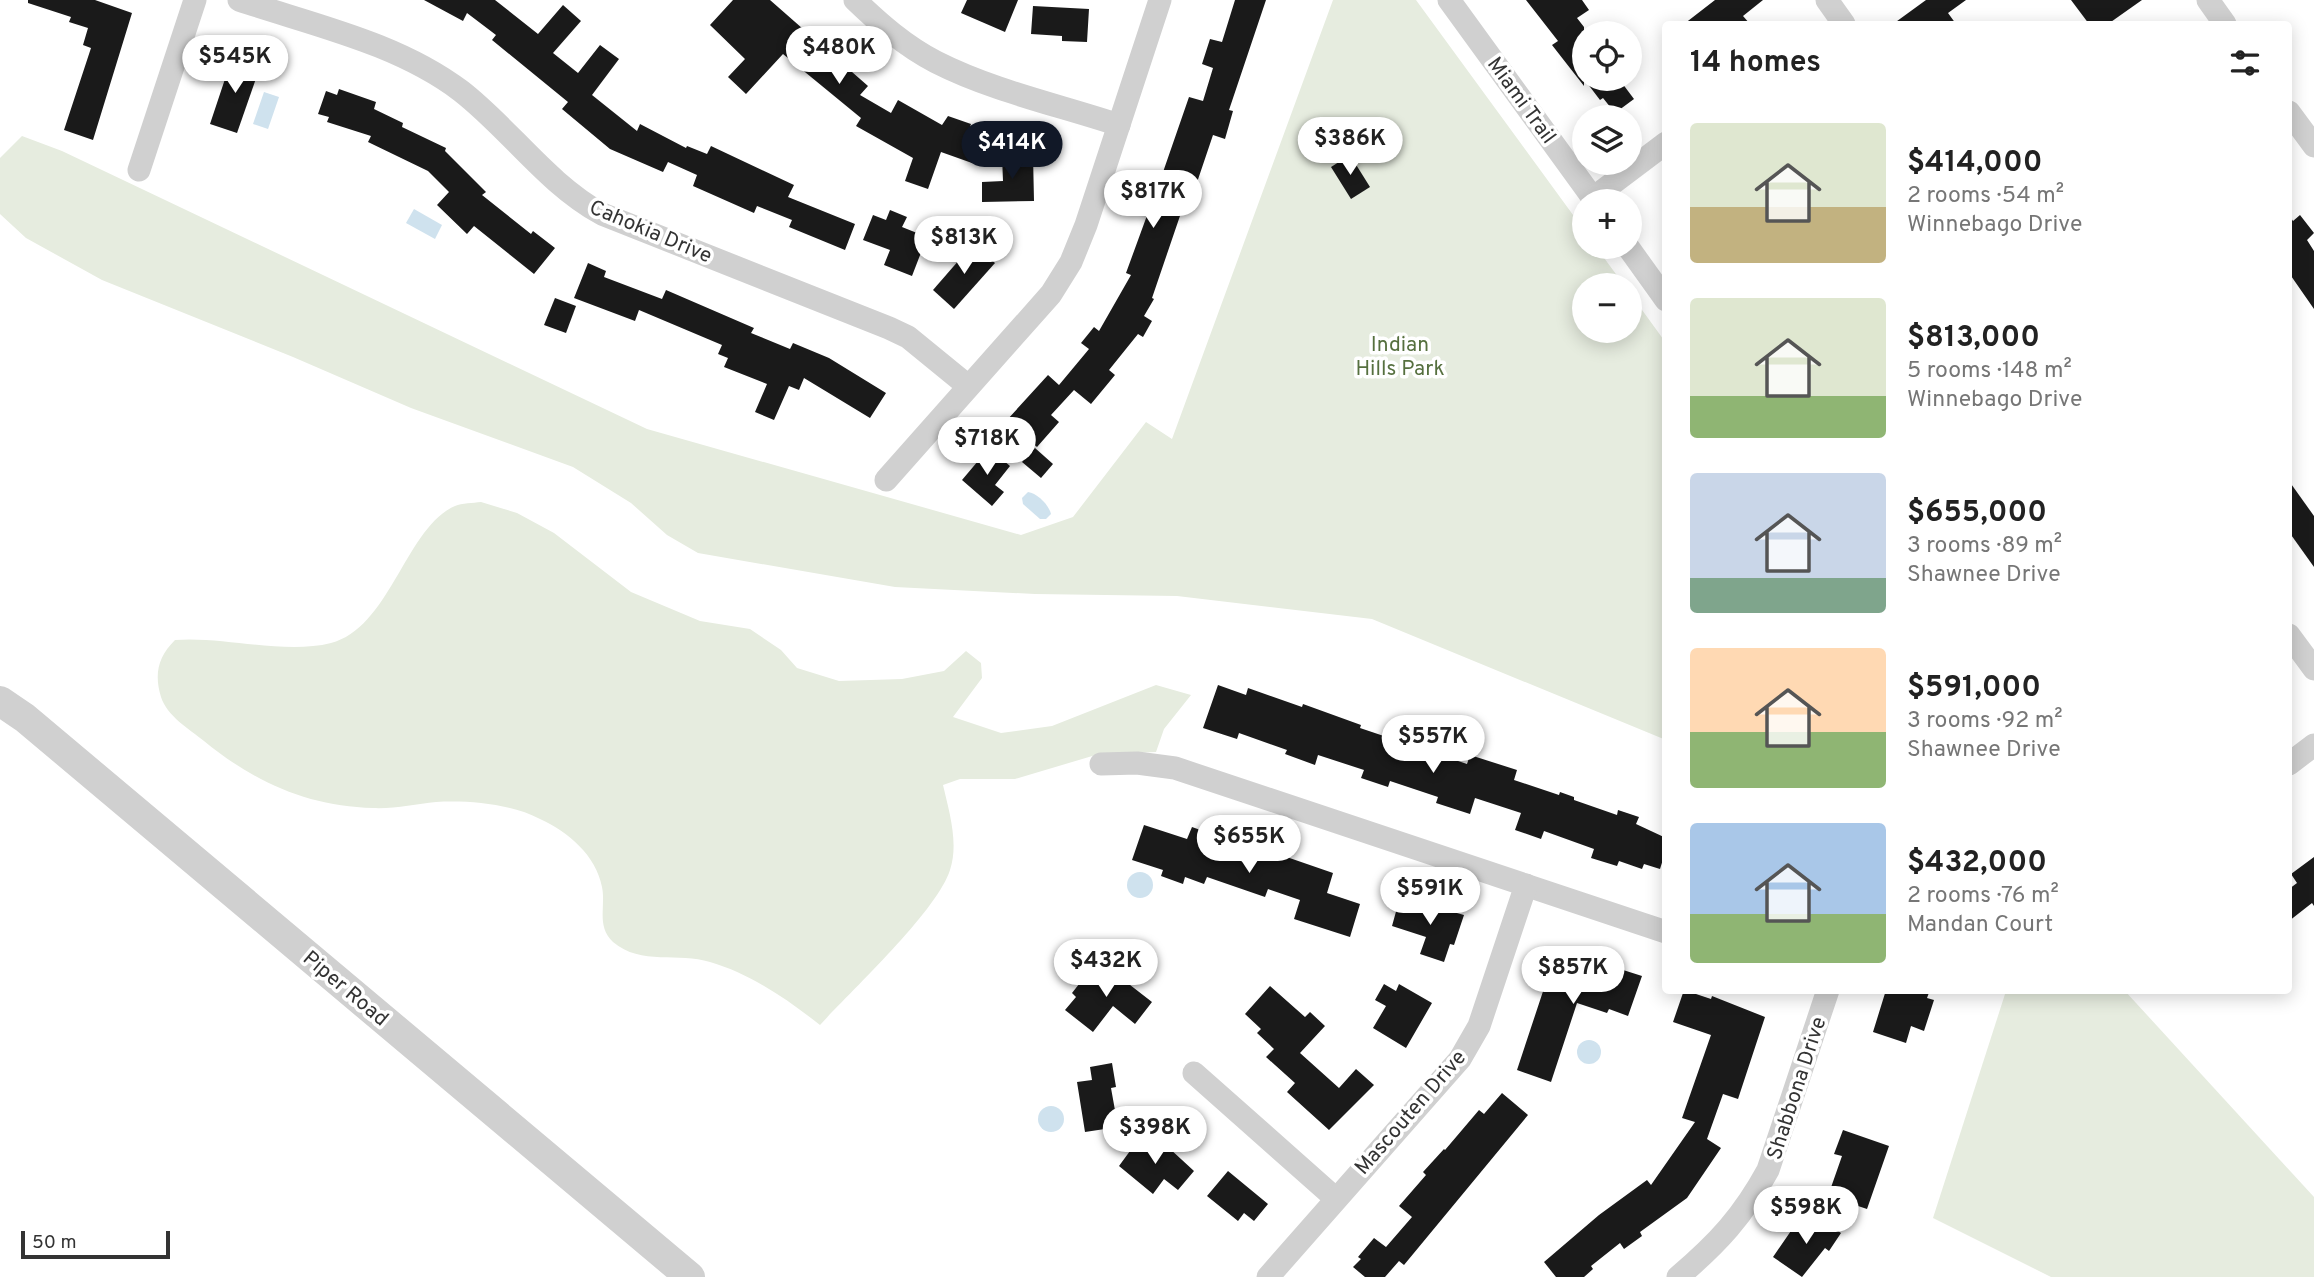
<!DOCTYPE html>
<meta charset="utf-8">
<style>
:root{--surface:#fff;--page:#f2f2f2;--text:#222;--muted:#767676;--accent:#111827}
body{margin:0;font-family:Overpass,sans-serif;background:var(--page);color:var(--text);height:100vh;display:flex;flex-direction:column;font-size:26px;white-space:nowrap}
*{box-sizing:border-box;margin:0}
p{font-size:23px;color:var(--muted)}
.icon{flex:none;width:38px;height:38px;fill:none;stroke:currentColor;stroke-width:2;stroke-linecap:round;stroke-linejoin:round}
.map{position:relative;flex:1;overflow:hidden}
.sheet{position:absolute;left:1662px;top:21px;width:630px;height:973px;display:flex;flex-direction:column;background:var(--surface);border-radius:7px;box-shadow:0 4px 18px #0003}
.sheet>*{flex:none}
.buttons{position:absolute;left:1572px;top:21px;display:grid;gap:14px}
.buttons a{display:grid;place-items:center;width:70px;height:70px;border-radius:50%;background:var(--surface);box-shadow:0 4px 18px #0003;font-size:35px}
.scale{position:absolute;left:21px;bottom:18px;width:149px;box-sizing:border-box;padding-left:7px;border:4px solid #333;border-top:0;font-size:19px;line-height:24px;white-space:nowrap;color:#333;-webkit-text-stroke:5px #fff;paint-order:stroke}
.price{position:absolute;translate:-50% -60px;padding:0 16px;border-radius:24px;background:#fff;color:#222;font-size:23px;line-height:46px;filter:drop-shadow(0 2px 4px #0008)}
.price::after{content:'';position:absolute;left:50%;top:42px;width:21px;height:16px;margin-left:-10px;background:inherit;clip-path:polygon(0 0,100% 0,50% 100%)}
.price.current{background:var(--accent);color:#fff}
ul{padding:0;list-style:none}
li{display:flex;align-items:center;gap:21px;height:175px;padding:0 28px}
li span{display:grid;place-items:center;flex:none;width:196px;height:140px;border-radius:7px;color:#555}
li>.icon{margin-inline-start:auto}
span .icon{width:84px;height:84px;fill:#fffc;stroke-width:1}
li b{font-size:30px}
h2{display:flex;justify-content:space-between;align-items:center;height:84px;padding:0 28px;font-size:30px}
.map>svg:first-child{display:block}
.green{fill:#e6ecdf}
.water{fill:#cfe2ee}
.building{fill:#1a1a1a}
.lines{fill:none;stroke-linecap:round;stroke-linejoin:round}
.minor{stroke:#d0d0d0;stroke-width:23}
.tertiary{stroke:#d0d0d0;stroke-width:30}
.labels{text-anchor:middle;stroke-width:7;stroke-linejoin:round;paint-order:stroke}
.street-label{font-size:21px;fill:#333;stroke:#fff}
.park-label{font-size:21px;fill:#56703f;stroke:#fff}
</style>
<div class="map">
<svg width="2314" height="1277" viewBox="0 0 2314 1277">
<rect width="100%" height="100%" fill="#fff"/>
<g class="green">
<path d="M1333,0H1416L1584,230V247H1596L1624,285H1584V331H1629V292L1666,343V740L1372,619L1177,596L1035,594L895,587L698,553L667,535L631,503L573,467L411,408L293,357L102,280L26,238L0,214V158L22,136L62,151L647,429L1021,535L1073,517L1146,422L1172,439Z"/>
<path d="M481,502L517,513L554,533L631,592L700,621L750,629L781,650L797,668L839,681L902,679L944,671L966,651L981,663L982,678L953,717L1001,733L1052,726L1156,685L1191,695L1164,729L1156,752L1099,754L1015,779H960L943,785C949,811 959,843 950,870C937,911 852,990 820,1025C787,999 751,974 710,962C679,952 641,966 613,942C596,926 606,906 602,887C596,855 568,832 540,819C511,804 469,800 436,802C416,804 394,809 373,808C309,807 254,782 204,741C189,729 167,716 161,697C154,674 158,657 175,640C224,636 284,655 331,643C390,628 406,527 455,506C462,503 473,503 481,502Z"/>
<path d="M2006,991H2125L2314,1197V1277H2051L1933,1218Z"/>
</g>
<g class="water">
<path d="M264,92L279,97L268,129L253,124Z"/>
<path d="M414,209L442,225L435,239L406,223Z"/>
<path d="M1028,492C1037,493 1049,505 1051,514L1046,519H1040L1023,504L1022,498Z"/>
<circle cx="1140" cy="885" r="13"/>
<circle cx="1589" cy="1052" r="12"/>
<circle cx="1051" cy="1119" r="13"/>
</g>
<g class="building">
<path d="M28,0H95L132,13L93,140L64,130L91,48L83,45L88,28L69,22L71,17L28,3Z"/>
<path d="M424,0H495L538,34L563,5L581,21L553,53L578,73L600,45L619,59L592,95L637,131L640,124L686,148L687,146L707,154L711,146L794,185L788,197L855,224L845,250L789,227L792,220L757,206L754,213L693,186L697,175L668,162L663,172L610,149L562,109L568,102L492,40L496,35L467,13L463,21Z"/>
<path d="M733,0H770L868,86L860,95L891,113L898,100L942,125L948,116L971,124L969,130L982,134L972,163L941,152L928,189L905,181L913,158L856,126L861,118L783,54L746,94L728,77L745,59L710,25Z"/>
<path d="M967,0H1018L1005,32L961,13Z"/>
<path d="M1235,0H1266L1229,110L1233,111L1225,139L1213,135L1187,212L1182,210L1152,298L1154,299L1144,316L1152,321L1143,337L1138,334L1109,370L1115,375L1091,404L1074,390L1051,415L1059,422L1037,447L1007,420L1048,375L1059,385L1089,349L1081,343L1094,327L1099,331L1131,275L1126,273L1149,210L1160,213L1171,178L1162,175L1189,97L1203,101L1213,68L1202,64L1210,39L1222,42Z"/>
<path d="M1526,0H1582L1589,10L1577,18L1584,27V86L1552,45L1558,41Z"/>
<path d="M1715,0H1763L1743,16L1750,24H1684Z"/>
<path d="M1926,0H1966L1948,13L1956,24H1893Z"/>
<path d="M2071,0H2142L2108,24H2089Z"/>
<path d="M1033,6L1089,9L1087,42L1062,41V36L1031,34Z"/>
<path d="M232,58L260,67L237,133L210,124Z"/>
<path d="M1584,79H1619L1634,99L1615,113L1603,98L1600,100Z"/>
<path d="M339,89L376,102L374,109L403,123L402,127L446,148L445,151L486,192L482,195L531,234L533,231L555,248L534,274L474,226L467,234L437,205L449,192L428,171L368,142L371,136L327,122L329,117L318,114L326,91L337,95Z"/>
<path d="M1033,155L1034,201L982,202V182L1003,181L1002,156Z"/>
<path d="M1350,155L1370,187L1351,199L1331,167Z"/>
<path d="M890,210L907,217L902,227L927,237L912,276L884,265L890,250L863,240L873,215L886,220Z"/>
<path d="M2289,215L2293,221L2300,215L2314,233L2307,240L2314,251V309L2289,273Z"/>
<path d="M973,244L995,263L954,309L933,290Z"/>
<path d="M588,263L606,271L604,277L662,299L666,290L754,328L751,333L790,349L793,343L829,358L886,393L870,418L804,378L799,390L789,386L774,420L755,412L767,384L724,367L728,358L718,354L722,345L639,310L635,321L574,298Z"/>
<path d="M555,298L576,306L566,333L544,325Z"/>
<path d="M989,448L1010,466L995,485L1004,492L992,506L962,480Z"/>
<path d="M1035,448L1053,464L1041,478L1022,462Z"/>
<path d="M2289,481L2314,516V567L2289,532Z"/>
<path d="M1218,685L1246,695L1248,688L1302,707L1303,704L1361,725L1360,728L1467,764L1470,755L1517,770L1514,780L1559,795L1560,792L1574,797V800L1617,815L1618,810L1639,817L1636,824L1666,838V850L1660,869L1644,864L1642,869L1619,861L1617,866L1591,858L1594,849L1544,831L1541,839L1515,830L1521,813L1475,798L1470,814L1436,803L1438,797L1390,781L1388,787L1361,778L1364,770L1318,755L1315,765L1285,754L1287,750L1239,733L1237,739L1203,728Z"/>
<path d="M1144,825L1187,839L1192,827L1220,837L1215,852L1252,865L1256,854L1266,850L1333,873L1327,893L1360,904L1350,937L1294,919L1300,900L1268,889L1265,897L1207,877L1204,884L1185,877L1183,884L1161,876L1163,870L1132,860Z"/>
<path d="M2314,857V906L2312,903L2289,921V889L2297,883L2291,874Z"/>
<path d="M1411,900L1464,915L1454,945L1450,944L1444,962L1420,954L1426,937L1392,926L1397,908L1407,911Z"/>
<path d="M1557,949L1642,976L1628,1016L1609,1009L1607,1013L1577,1003L1551,1082L1517,1070Z"/>
<path d="M1103,964L1152,1002L1135,1024L1113,1006L1093,1032L1065,1010L1076,997L1072,993L1083,979L1088,983Z"/>
<path d="M1384,984L1396,991L1399,984L1432,1003L1406,1048L1373,1028L1386,1006L1375,1000Z"/>
<path d="M1270,986L1305,1017L1310,1012L1325,1026L1300,1053L1339,1088L1356,1069L1374,1085L1329,1130L1287,1092L1295,1083L1266,1057L1274,1049L1257,1033L1261,1029L1245,1014Z"/>
<path d="M1684,990L1711,999L1712,996L1765,1017L1738,1099L1723,1094L1707,1139L1721,1148L1687,1198L1640,1232L1642,1236L1624,1249L1620,1243L1591,1266L1593,1269L1584,1277H1556L1544,1262L1599,1215L1647,1180L1651,1185L1695,1122L1682,1118L1711,1035L1673,1022Z"/>
<path d="M1886,990H1930L1927,998L1934,1000L1924,1031L1911,1026L1906,1043L1873,1032Z"/>
<path d="M1112,1063L1116,1087L1111,1088L1118,1127L1085,1132L1077,1082L1092,1080L1090,1067Z"/>
<path d="M1502,1093L1528,1115L1404,1265L1399,1261L1385,1277H1365L1353,1267L1361,1259L1358,1257L1374,1238L1386,1247L1412,1217L1399,1206L1426,1175L1423,1172L1444,1149L1445,1150L1479,1110L1484,1114Z"/>
<path d="M1843,1130L1889,1146L1867,1209L1828,1196L1842,1156L1834,1154Z"/>
<path d="M1146,1136L1166,1152L1169,1148L1194,1171L1178,1190L1164,1179L1153,1194L1119,1166L1138,1140L1141,1143Z"/>
<path d="M1228,1171L1268,1204L1254,1221L1244,1213L1238,1221L1207,1196Z"/>
<path d="M1818,1217L1841,1233L1829,1251L1825,1248L1802,1277L1773,1257L1795,1225L1807,1233Z"/>
</g>
<g class="lines">
<g class="minor">
<path d="M239,0C313,25 398,43 461,91C510,129 547,184 602,214L889,328L908,337L968,386"/>
<path d="M855,0C880,24 905,46 936,62C993,91 1059,105 1119,125"/>
<path d="M1449,0L1595,201"/>
<path d="M1827,0L1844,24"/>
<path d="M2208,0L2225,24"/>
<path d="M2289,112L2314,146"/>
<path d="M139,170L195,0"/>
<path d="M1593,198L1666,143"/>
<path d="M1628,247L1666,300"/>
<path d="M886,480L1051,294L1071,262L1086,225L1160,0"/>
<path d="M2289,635L2314,669"/>
<path d="M1101,764L1137,763L1175,768L1666,932"/>
<path d="M2289,764L2314,745"/>
<path d="M1194,1073L1335,1198"/>
<path d="M1268,1277L1460,1059L1479,1026L1526,885"/>
<path d="M1678,1277C1718,1243 1743,1216 1768,1170L1828,990"/>
</g>
<path class="tertiary" d="M0,701L25,718L690,1277"/>
</g>
<g class="labels">
<g class="street-label">
<text transform="translate(1522 100) rotate(54)" y="7">Miami Trail</text>
<text transform="translate(651 231) rotate(23)" y="7">Cahokia Drive</text>
<text transform="translate(346 988) rotate(40)" y="7">Piper Road</text>
<text transform="translate(1796 1088) rotate(-72)" y="7">Shabbona Drive</text>
<text transform="translate(1410 1112) rotate(-49)" y="7">Mascouten Drive</text>
</g>
<g class="park-label">
<text x="1400" y="351">Indian<tspan x="1400" dy="24">Hills Park</tspan></text>
</g>
</g>
</svg>
<div class="buttons">
<a><svg class="icon" aria-label="locate" viewBox="0 0 24 24"><circle cx="12" cy="12" r="6"/><path d="M12 2v4M12 18v4M2 12h4M18 12h4"/></svg></a>
<a><svg class="icon" aria-label="layers" viewBox="0 0 24 24"><path d="M12 4l9 5-9 5-9-5zM3 14l9 5 9-5"/></svg></a>
<a>+</a>
<a>−</a>
</div>
<div class="scale">50 m</div>
<b class="price" style="left:839px;top:86px">$480K</b>
<b class="price" style="left:235px;top:95px">$545K</b>
<b class="price" style="left:1350px;top:177px">$386K</b>
<b class="price current" style="left:1012px;top:181px">$414K</b>
<b class="price" style="left:1153px;top:230px">$817K</b>
<b class="price" style="left:964px;top:276px">$813K</b>
<b class="price" style="left:987px;top:477px">$718K</b>
<b class="price" style="left:1433px;top:775px">$557K</b>
<b class="price" style="left:1249px;top:875px">$655K</b>
<b class="price" style="left:1430px;top:927px">$591K</b>
<b class="price" style="left:1106px;top:999px">$432K</b>
<b class="price" style="left:1573px;top:1006px">$857K</b>
<b class="price" style="left:1155px;top:1166px">$398K</b>
<b class="price" style="left:1806px;top:1246px">$598K</b>
<section class="sheet">
<h2>14 homes<svg class="icon" aria-label="filters" viewBox="0 0 24 24"><path d="M4 7h16M4 17h16"/><circle cx="9" cy="7" r="2"/><circle cx="15" cy="17" r="2"/></svg></h2>
<ul>
<li><span style="background:linear-gradient(#dfe7d0 60%,#c2b280 0)"><svg class="icon" aria-label="home" viewBox="0 0 24 24"><path d="M3 11l9-7 9 7M6 9v11h12V9"/></svg></span><div><b>$414,000</b><p>2 rooms · 54 m²</p><p>Winnebago Drive</p></div></li>
<li><span style="background:linear-gradient(#dfe7d0 70%,#8fb573 0)"><svg class="icon" aria-label="home" viewBox="0 0 24 24"><path d="M3 11l9-7 9 7M6 9v11h12V9"/></svg></span><div><b>$813,000</b><p>5 rooms · 148 m²</p><p>Winnebago Drive</p></div></li>
<li><span style="background:linear-gradient(#c9d6e8 75%,#7fa58c 0)"><svg class="icon" aria-label="home" viewBox="0 0 24 24"><path d="M3 11l9-7 9 7M6 9v11h12V9"/></svg></span><div><b>$655,000</b><p>3 rooms · 89 m²</p><p>Shawnee Drive</p></div></li>
<li><span style="background:linear-gradient(#ffd9b3 60%,#8fb573 0)"><svg class="icon" aria-label="home" viewBox="0 0 24 24"><path d="M3 11l9-7 9 7M6 9v11h12V9"/></svg></span><div><b>$591,000</b><p>3 rooms · 92 m²</p><p>Shawnee Drive</p></div></li>
<li><span style="background:linear-gradient(#a9c7e8 65%,#8fb573 0)"><svg class="icon" aria-label="home" viewBox="0 0 24 24"><path d="M3 11l9-7 9 7M6 9v11h12V9"/></svg></span><div><b>$432,000</b><p>2 rooms · 76 m²</p><p>Mandan Court</p></div></li>
</ul>
</section>
</div>
